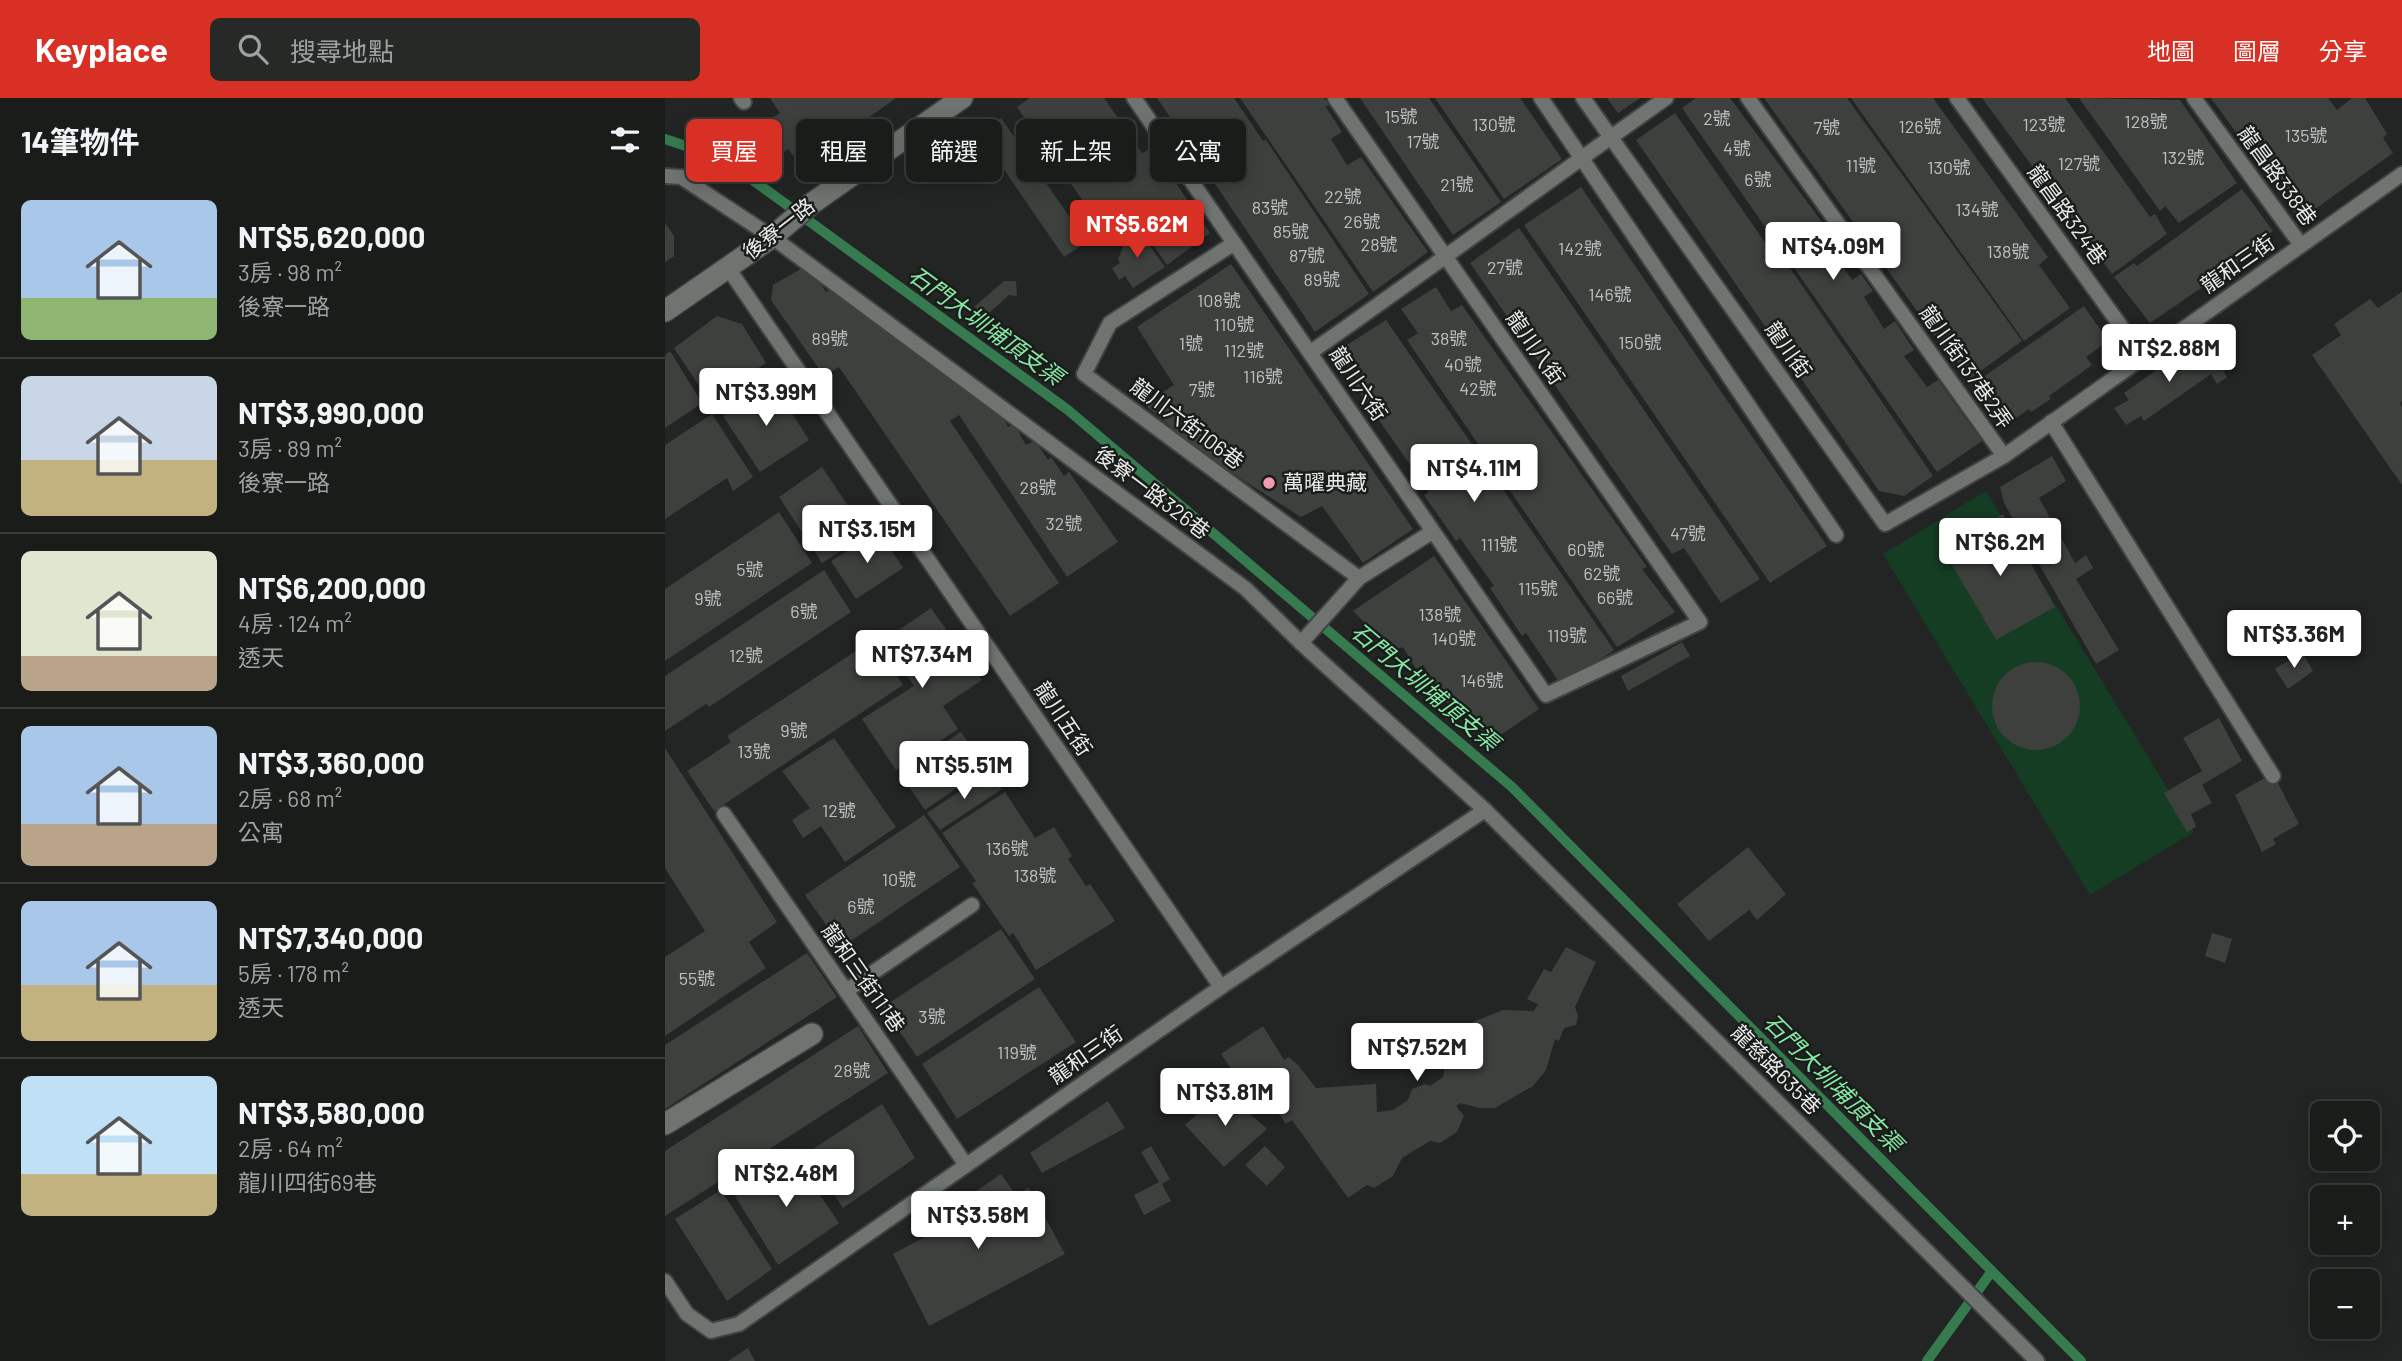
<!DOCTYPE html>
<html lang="zh-TW">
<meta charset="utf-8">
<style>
:root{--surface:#1a1c1a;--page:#272927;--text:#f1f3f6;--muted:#9fa1a2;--line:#383a39;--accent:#d93025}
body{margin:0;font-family:Barlow,"Noto Sans TC",sans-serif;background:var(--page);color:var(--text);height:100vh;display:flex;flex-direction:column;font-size:26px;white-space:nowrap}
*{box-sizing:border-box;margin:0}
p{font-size:23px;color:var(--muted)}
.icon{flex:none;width:38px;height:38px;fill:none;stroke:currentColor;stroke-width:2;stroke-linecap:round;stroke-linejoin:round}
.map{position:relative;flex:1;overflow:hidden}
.sheet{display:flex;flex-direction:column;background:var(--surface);width:665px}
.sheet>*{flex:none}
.guide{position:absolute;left:21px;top:21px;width:665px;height:63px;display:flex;gap:14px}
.fabs{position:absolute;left:1645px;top:1003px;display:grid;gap:14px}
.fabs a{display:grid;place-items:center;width:70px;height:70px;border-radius:10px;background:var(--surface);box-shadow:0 4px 18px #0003,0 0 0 2px var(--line);font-size:35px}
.price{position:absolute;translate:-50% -60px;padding:0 16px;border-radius:7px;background:#fff;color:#222;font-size:23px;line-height:46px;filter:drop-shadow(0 2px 4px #0008)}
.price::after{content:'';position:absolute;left:50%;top:42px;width:21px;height:16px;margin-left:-10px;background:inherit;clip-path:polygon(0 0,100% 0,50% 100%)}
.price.selected{background:var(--accent);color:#fff}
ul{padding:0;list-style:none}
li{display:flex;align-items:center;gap:21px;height:175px;padding:0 21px}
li+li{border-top:2px solid var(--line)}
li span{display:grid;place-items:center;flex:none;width:196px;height:140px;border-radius:10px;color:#555}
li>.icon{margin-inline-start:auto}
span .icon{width:84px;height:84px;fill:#fffc;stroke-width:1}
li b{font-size:30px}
h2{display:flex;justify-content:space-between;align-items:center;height:84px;padding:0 21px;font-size:30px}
.pill{padding:0 24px;border-radius:10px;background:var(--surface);box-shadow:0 4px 18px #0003,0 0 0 2px var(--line);font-size:24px;line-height:63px}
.pill.selected{background:var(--accent);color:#fff}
header{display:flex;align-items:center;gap:42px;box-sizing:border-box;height:98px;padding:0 35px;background:var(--accent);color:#fff}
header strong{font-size:33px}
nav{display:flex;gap:38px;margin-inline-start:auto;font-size:24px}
.search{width:490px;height:63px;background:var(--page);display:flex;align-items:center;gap:18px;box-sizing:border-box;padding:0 24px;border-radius:10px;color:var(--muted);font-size:26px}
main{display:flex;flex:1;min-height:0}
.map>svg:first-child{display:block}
.green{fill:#143d24}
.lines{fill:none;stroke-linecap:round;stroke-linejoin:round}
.stream{stroke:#367b4f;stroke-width:10}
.building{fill:#3d403d}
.service-casing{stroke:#404341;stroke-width:18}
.minor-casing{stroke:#404341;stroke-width:24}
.service{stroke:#707471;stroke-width:14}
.minor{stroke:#707471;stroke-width:21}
.poi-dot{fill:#f29ab0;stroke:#191c19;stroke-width:2.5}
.labels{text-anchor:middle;stroke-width:5;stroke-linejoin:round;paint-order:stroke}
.number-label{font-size:18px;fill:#bec0bf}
.street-label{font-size:21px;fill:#e9ebea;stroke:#191c19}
.poi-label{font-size:21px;fill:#e9ebea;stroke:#191c19;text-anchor:start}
.water-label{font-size:23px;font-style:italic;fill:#87e7a7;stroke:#191c19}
</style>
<header>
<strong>Keyplace</strong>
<div class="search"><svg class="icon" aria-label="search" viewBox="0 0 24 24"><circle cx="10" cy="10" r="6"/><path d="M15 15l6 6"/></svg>搜尋地點</div>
<nav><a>地圖</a><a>圖層</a><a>分享</a></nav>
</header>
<main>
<section class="sheet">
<h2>14筆物件<svg class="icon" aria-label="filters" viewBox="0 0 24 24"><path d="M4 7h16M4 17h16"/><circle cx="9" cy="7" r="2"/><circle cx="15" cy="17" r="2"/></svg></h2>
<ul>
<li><span style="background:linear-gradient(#a9c7e8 70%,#8fb573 0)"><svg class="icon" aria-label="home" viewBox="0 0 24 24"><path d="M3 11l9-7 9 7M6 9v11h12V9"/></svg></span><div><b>NT$5,620,000</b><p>3房 · 98 m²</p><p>後寮一路</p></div></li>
<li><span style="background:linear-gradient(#c9d6e8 60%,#c2b280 0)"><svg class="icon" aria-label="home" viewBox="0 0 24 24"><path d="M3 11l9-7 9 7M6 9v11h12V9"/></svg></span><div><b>NT$3,990,000</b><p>3房 · 89 m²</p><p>後寮一路</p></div></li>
<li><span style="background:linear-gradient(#dfe7d0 75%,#b9a48a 0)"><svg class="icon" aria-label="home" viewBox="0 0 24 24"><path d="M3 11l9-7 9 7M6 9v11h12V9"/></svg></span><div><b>NT$6,200,000</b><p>4房 · 124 m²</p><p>透天</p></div></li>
<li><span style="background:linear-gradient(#a9c7e8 70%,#b9a48a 0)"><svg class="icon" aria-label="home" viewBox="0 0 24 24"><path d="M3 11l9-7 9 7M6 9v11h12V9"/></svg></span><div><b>NT$3,360,000</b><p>2房 · 68 m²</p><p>公寓</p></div></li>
<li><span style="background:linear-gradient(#a9c7e8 60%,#c2b280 0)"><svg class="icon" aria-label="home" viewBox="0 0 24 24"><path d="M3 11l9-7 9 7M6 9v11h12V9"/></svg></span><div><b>NT$7,340,000</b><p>5房 · 178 m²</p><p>透天</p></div></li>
<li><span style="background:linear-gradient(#bfe0f5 70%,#c2b280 0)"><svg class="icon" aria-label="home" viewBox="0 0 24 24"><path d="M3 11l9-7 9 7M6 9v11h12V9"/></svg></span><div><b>NT$3,580,000</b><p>2房 · 64 m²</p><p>龍川四街69巷</p></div></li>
</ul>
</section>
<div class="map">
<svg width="1737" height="1263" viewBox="0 0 1737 1263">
<rect width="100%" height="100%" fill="#222523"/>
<path class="green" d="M1321,393L1529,734L1425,797L1218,456Z"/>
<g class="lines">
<g class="stream">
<path d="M0,41L59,61L403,312L847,689L1416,1263"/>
<path d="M1262,1263L1327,1173"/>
</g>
</g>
<g class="building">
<path d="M105,0H231L136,68L123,51L119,54L99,25L115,15Z"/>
<path d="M365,0H439L477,55L487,50L545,135L502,167L468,118L474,115L470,111L439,133L352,9Z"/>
<path d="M492,0H569L598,43L601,42L704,196L650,234Z"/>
<path d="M575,0H659L664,7L661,9L677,34L666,41L682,67L696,59L763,154L708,194Z"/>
<path d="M695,0H764L836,104L788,137Z"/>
<path d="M770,0H855L897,61L839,101Z"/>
<path d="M942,0H975L953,15Z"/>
<path d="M1031,0H1065L1177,151L1170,157L1187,182L1196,176L1208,193L1199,199L1219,231L1230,223L1249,252L1239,258L1262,289L1273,282L1317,343L1272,374L1017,10Z"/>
<path d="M1099,0H1182L1357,243L1306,280L1270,238Z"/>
<path d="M1186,0H1268L1383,159L1374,167L1405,210L1359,243Z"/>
<path d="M1317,0H1400L1485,119L1490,116L1502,136L1447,176Z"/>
<path d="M1414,0L1515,2L1572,85L1514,125L1500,108L1495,113Z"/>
<path d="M1546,0H1663L1672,12L1687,0H1700L1722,36L1718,40L1728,55L1635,122Z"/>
<path d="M1010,15L1111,160L1116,157L1268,378L1239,398L1214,393L971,42Z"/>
<path d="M336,20L422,144L399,159L314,35Z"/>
<path d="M916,89L1162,448L1105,485L859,127Z"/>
<path d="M1577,91L1608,133L1589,145L1593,151L1485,225L1449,179L1469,165L1472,168Z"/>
<path d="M0,125L9,138V158L0,164Z"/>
<path d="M468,125L500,169L468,190L460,178L454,182L447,170L455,165L453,161Z"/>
<path d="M854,130L1095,481L1056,505L1019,450L1007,456L805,165Z"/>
<path d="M566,166L748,431L698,465L657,408L636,419L537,356L479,306L509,287L472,229Z"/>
<path d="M139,169L150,177L161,194L171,188L318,301L315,304L339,321L343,329L349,326L361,347L370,342L383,362L386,359L399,378L404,374L453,444L402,479L294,317L285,323L394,485L345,518L174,269L159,278L106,202L108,187Z"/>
<path d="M339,183H351L352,198L344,197L322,217L309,209Z"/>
<path d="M771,189L786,213L797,207L982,469L977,471L1010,514L952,549L742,242L753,235L736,211Z"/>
<path d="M1737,194V303L1735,305L1737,309V387L1647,257L1676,237L1669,226L1705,201L1713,210Z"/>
<path d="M1419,208L1443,243L1421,259L1427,267L1384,298L1386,301L1366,314L1364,311L1341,327L1310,285Z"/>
<path d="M52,218L77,226L101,265L44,303L9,250Z"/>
<path d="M721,222L949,552L907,581L894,584L861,535L857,538L825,490L829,488L795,440L791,443L759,397L764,394L668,256Z"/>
<path d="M1528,246L1537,261L1548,254L1562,279L1552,286L1546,276L1479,323L1476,318L1461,327L1449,310L1464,302L1459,295Z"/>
<path d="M5,253L37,305L0,330V257Z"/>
<path d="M108,286L144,342L95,374L58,318Z"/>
<path d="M47,316L88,379L68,393L62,380L0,421V347Z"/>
<path d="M1387,358L1401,383L1374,400L1410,465L1421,457L1428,470L1411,481L1454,552L1431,566L1339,405L1335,389Z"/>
<path d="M157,369L202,436L157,465L114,399Z"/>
<path d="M114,414L147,465L0,563V491Z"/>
<path d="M1338,416L1390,509L1331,542L1279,453Z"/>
<path d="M214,433L238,470L191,501L166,463Z"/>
<path d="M769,458L874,611L825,644L791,601L783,606L758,567L751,571L738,549L729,553L688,513Z"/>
<path d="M159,472L186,514L44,609L41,606L0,633V578Z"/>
<path d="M266,510L317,582L278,608L293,631L231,672L197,621L249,588L218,543Z"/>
<path d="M209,541L238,587L49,713L22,673L66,644L62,638Z"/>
<path d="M1017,544L1025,558L963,593L956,578Z"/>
<path d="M1637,554L1648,573L1623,591L1610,571Z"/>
<circle cx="1371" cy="608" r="44"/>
<path d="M1554,620L1577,663L1537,687L1547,705L1526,716L1531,729L1522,734L1499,695L1537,673L1518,640Z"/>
<path d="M296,634L321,670L260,712L234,674Z"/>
<path d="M169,640L231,729L180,764L156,728L138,740L127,722L145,710L117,673Z"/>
<path d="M0,650L112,824L84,844L101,870L0,938V859L40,833L0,770Z"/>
<path d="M324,674L337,691L275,732L262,715Z"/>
<path d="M1608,675L1634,726L1608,741L1611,746L1597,754L1570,697Z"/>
<path d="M340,694L370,740L389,729L407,758L403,761L421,788L425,786L450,823L371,872L348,835L344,838L307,785L311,783L277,735Z"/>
<path d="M259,717L295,769L177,849L140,797Z"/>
<path d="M1083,749L1121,796L1092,822L1084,812L1044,843L1012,806Z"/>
<path d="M336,831L370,881L252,959L218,909Z"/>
<path d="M1547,835L1567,841L1560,865L1540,858Z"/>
<path d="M901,849L931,864L910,909L913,918L911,927L899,930L894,943L890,941L881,972L868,988L830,1010H814L795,1005L791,1008L799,1018L792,1034L775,1045L765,1043L737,1060L728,1078L709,1090L702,1087L683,1100L627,1022L621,1026L592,986L582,994L556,956L598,928L619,962L624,959L633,967L651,990L711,986L712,1014L728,1012L743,1002L747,991L760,986L765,988L778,979L783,954L798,931L810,923L838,912L869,913L873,906L862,901L879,871L886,874Z"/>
<path d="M142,855L172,899L0,1011V947Z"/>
<path d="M374,889L411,944L292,1021L257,966Z"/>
<path d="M193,928L223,975L0,1118V1053Z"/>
<path d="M558,992L602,1031L559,1069L520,1027Z"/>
<path d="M443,1003L460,1030L377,1075L365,1055Z"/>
<path d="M217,1006L250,1060L178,1110L142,1055Z"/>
<path d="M486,1048L505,1081L497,1086L506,1103L479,1117L469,1097L494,1084L476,1054Z"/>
<path d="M600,1048L620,1069L602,1088L580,1067Z"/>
<path d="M128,1057L174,1125L113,1167L68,1095Z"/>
<path d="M336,1076L348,1093L306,1116L308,1119L364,1090L400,1156L264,1228L228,1156L276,1130L271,1121Z"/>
<path d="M56,1092L107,1171L62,1203L10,1121Z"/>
<path d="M83,1250L90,1263H63Z"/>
</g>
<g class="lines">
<defs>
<g id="service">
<path d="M76,0L79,4"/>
<path d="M469,0L881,597L1035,524L670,0"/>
<path d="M876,0L1171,437"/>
<path d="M918,0L1220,426L1339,358L1737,76"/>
<path d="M1083,0L1339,358"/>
<path d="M1292,0L1478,259"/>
<path d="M1529,0L1636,147"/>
<path d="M0,78L16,79L107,139L581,491L636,545L820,712L1372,1263"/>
<path d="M568,146L445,225L419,276L694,480L767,434"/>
<path d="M63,170L556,889"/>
<path d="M646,254C765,171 882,84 1001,0"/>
<path d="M1386,324L1608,678"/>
<path d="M636,545L694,480"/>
<path d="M59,716L301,1067"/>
<path d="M181,893L307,807"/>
<path d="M0,1183L22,1216L46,1233L74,1226L556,889L820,712"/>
</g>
<g id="minor">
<path d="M0,213L107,139L146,106L297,0"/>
<path d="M0,1026L147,936"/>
</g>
</defs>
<use href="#service" class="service-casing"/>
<use href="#minor" class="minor-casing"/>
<use href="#service" class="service"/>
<use href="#minor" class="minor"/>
</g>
<circle class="poi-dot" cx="604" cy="385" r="7"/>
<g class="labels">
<g class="number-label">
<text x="736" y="25">15號</text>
<text x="1052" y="27">2號</text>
<text x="1481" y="30">128號</text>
<text x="829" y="33">130號</text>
<text x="1379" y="33">123號</text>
<text x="1255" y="35">126號</text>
<text x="1162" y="36">7號</text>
<text x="1641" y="44">135號</text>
<text x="758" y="50">17號</text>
<text x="1072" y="57">4號</text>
<text x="1518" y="66">132號</text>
<text x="1414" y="72">127號</text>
<text x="1196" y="74">11號</text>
<text x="1284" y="76">130號</text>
<text x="1093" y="88">6號</text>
<text x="792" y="93">21號</text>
<text x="678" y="105">22號</text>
<text x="605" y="116">83號</text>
<text x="1312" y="118">134號</text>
<text x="697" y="130">26號</text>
<text x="626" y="140">85號</text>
<text x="714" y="153">28號</text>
<text x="915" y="157">142號</text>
<text x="1343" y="160">138號</text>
<text x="642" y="164">87號</text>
<text x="840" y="176">27號</text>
<text x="657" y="188">89號</text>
<text x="945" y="203">146號</text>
<text x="554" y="209">108號</text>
<text x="569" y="233">110號</text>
<text x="165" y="247">89號</text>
<text x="784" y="247">38號</text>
<text x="975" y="251">150號</text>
<text x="526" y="252">1號</text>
<text x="579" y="259">112號</text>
<text x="798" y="273">40號</text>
<text x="598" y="285">116號</text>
<text x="813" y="297">42號</text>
<text x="537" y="298">7號</text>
<text x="373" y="396">28號</text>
<text x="399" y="432">32號</text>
<text x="1023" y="442">47號</text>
<text x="834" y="453">111號</text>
<text x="921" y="458">60號</text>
<text x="85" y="478">5號</text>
<text x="937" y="482">62號</text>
<text x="873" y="497">115號</text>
<text x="950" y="506">66號</text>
<text x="43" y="507">9號</text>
<text x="139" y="520">6號</text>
<text x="775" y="523">138號</text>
<text x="902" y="544">119號</text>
<text x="789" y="547">140號</text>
<text x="81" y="564">12號</text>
<text x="817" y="589">146號</text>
<text x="129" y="639">9號</text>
<text x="89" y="660">13號</text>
<text x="174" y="719">12號</text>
<text x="342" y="757">136號</text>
<text x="370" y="784">138號</text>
<text x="234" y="788">10號</text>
<text x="196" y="815">6號</text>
<text x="32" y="887">55號</text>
<text x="267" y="925">3號</text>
<text x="352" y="961">119號</text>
<text x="187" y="979">28號</text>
</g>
<g class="street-label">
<text transform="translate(1612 78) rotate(54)" y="7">龍昌路338巷</text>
<text transform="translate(1402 117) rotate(54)" y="7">龍昌路324巷</text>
<text transform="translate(114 131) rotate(-38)" y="7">後寮一路</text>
<text transform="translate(1573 166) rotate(-35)" y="7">龍和三街</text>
<text transform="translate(870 250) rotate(55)" y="7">龍川八街</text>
<text transform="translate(1123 252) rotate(55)" y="7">龍川街</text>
<text transform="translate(1301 269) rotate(55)" y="7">龍川街137巷2弄</text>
<text transform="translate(693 286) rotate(56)" y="7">龍川六街</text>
<text transform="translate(522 326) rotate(37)" y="7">龍川六街106巷</text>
<text transform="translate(487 395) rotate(37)" y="7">後寮一路326巷</text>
<text transform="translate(398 621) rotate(56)" y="7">龍川五街</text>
<text transform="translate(198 880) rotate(55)" y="7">龍和三街111巷</text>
<text transform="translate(421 957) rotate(-35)" y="7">龍和三街</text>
<text transform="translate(1111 972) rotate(45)" y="7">龍慈路635巷</text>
</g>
<g class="poi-label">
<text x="618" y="392">萬曜典藏</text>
</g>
<g class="water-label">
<text transform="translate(321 228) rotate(36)" y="8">石門大圳埔頂支渠</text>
<text transform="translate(760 589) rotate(40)" y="8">石門大圳埔頂支渠</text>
<text transform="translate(1168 985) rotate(45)" y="8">石門大圳埔頂支渠</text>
</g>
</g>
</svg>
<div class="fabs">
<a><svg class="icon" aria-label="locate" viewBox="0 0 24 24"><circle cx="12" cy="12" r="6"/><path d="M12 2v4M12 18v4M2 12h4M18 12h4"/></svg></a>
<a>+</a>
<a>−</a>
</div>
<b class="price selected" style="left:472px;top:162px">NT$5.62M</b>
<b class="price" style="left:1168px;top:184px">NT$4.09M</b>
<b class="price" style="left:1504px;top:286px">NT$2.88M</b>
<b class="price" style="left:101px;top:330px">NT$3.99M</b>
<b class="price" style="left:809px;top:406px">NT$4.11M</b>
<b class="price" style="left:202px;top:467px">NT$3.15M</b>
<b class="price" style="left:1335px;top:480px">NT$6.2M</b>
<b class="price" style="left:1629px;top:572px">NT$3.36M</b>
<b class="price" style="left:257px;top:592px">NT$7.34M</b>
<b class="price" style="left:299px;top:703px">NT$5.51M</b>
<b class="price" style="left:752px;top:985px">NT$7.52M</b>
<b class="price" style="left:560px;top:1030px">NT$3.81M</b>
<b class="price" style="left:121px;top:1111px">NT$2.48M</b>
<b class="price" style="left:313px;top:1153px">NT$3.58M</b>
<div class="guide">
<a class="pill selected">買屋</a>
<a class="pill">租屋</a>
<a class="pill">篩選</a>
<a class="pill">新上架</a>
<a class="pill">公寓</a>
</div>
</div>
</main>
